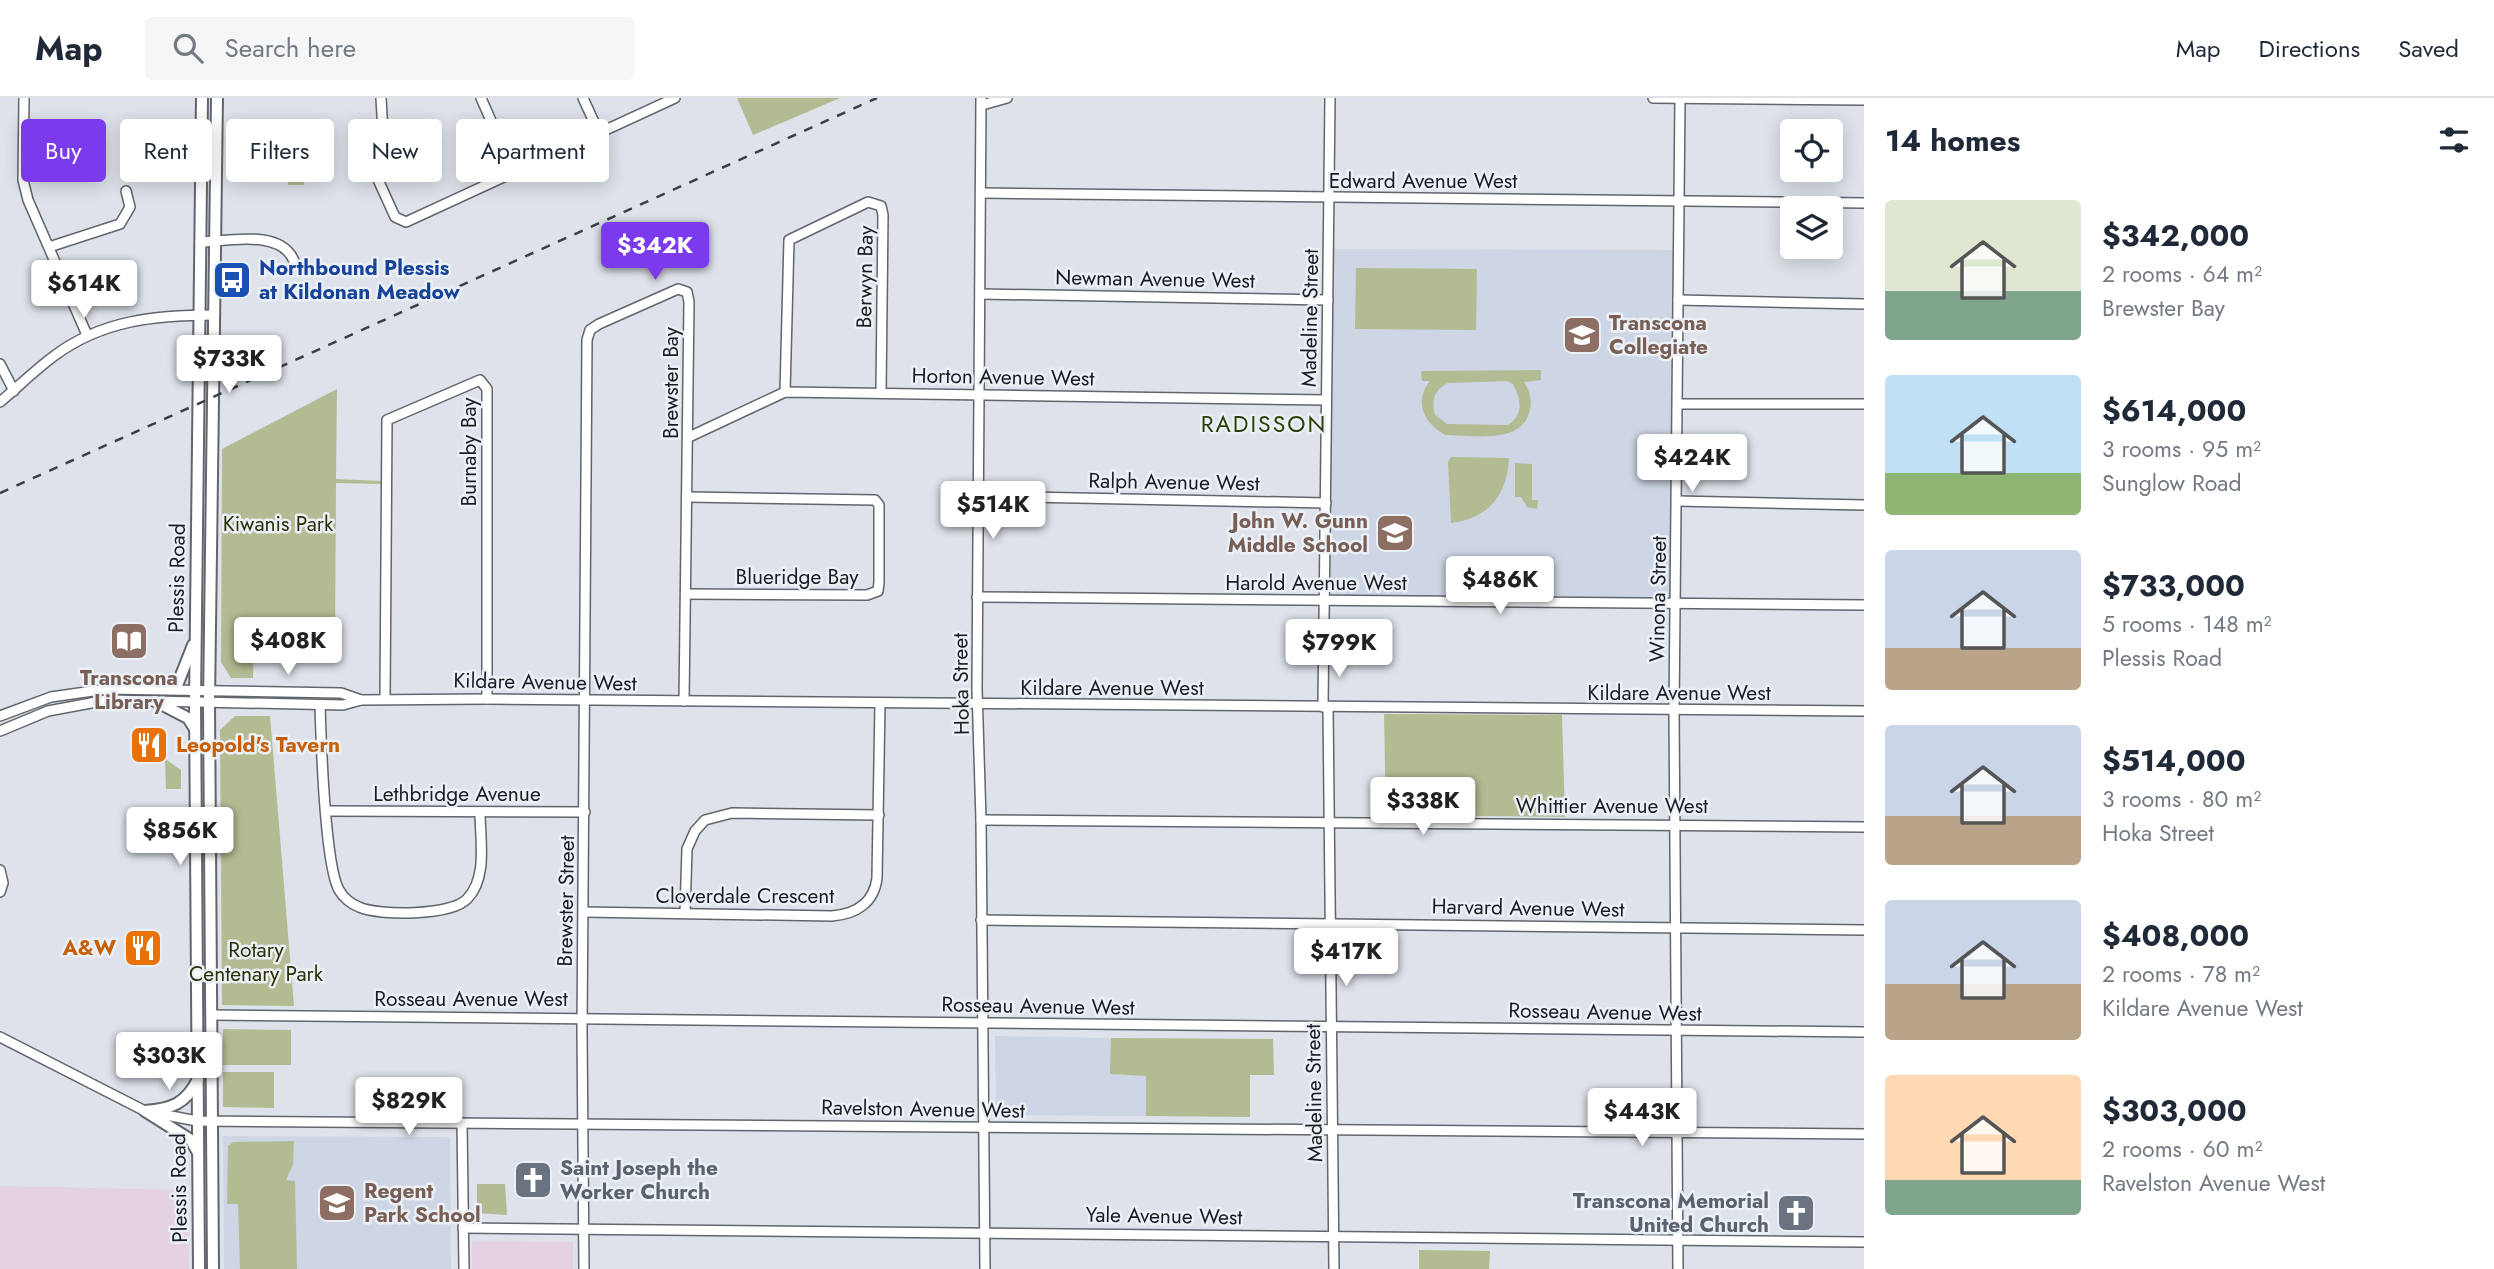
<!DOCTYPE html>
<meta charset="utf-8">
<style>
:root{--surface:#fff;--page:#f6f6f7;--text:#1f2937;--muted:#747a83;--line:#e0e1e3;--accent:#7c3aed}
body{margin:0;font-family:Jost,sans-serif;background:var(--page);color:var(--text);height:100vh;display:flex;flex-direction:column;font-size:26px;white-space:nowrap}
*{box-sizing:border-box;margin:0}
p{font-size:23px;color:var(--muted)}
.icon{flex:none;width:38px;height:38px;fill:none;stroke:currentColor;stroke-width:2;stroke-linecap:round;stroke-linejoin:round}
.map{position:relative;flex:1;overflow:hidden}
.drawer{display:flex;flex-direction:column;background:var(--surface);width:630px}
.drawer>*{flex:none}
.top-card{position:absolute;left:21px;top:21px;width:665px;height:63px;display:flex;gap:14px}
.buttons{position:absolute;left:1780px;top:21px;display:grid;gap:14px}
.buttons a{display:grid;place-items:center;width:63px;height:63px;border-radius:7px;background:var(--surface);box-shadow:0 4px 18px #0003;font-size:35px}
.price{position:absolute;translate:-50% -60px;padding:0 16px;border-radius:7px;background:#fff;color:#222;font-size:23px;line-height:46px;filter:drop-shadow(0 2px 4px #0008)}
.price::after{content:'';position:absolute;left:50%;top:42px;width:21px;height:16px;margin-left:-10px;background:inherit;clip-path:polygon(0 0,100% 0,50% 100%)}
.price.selected{background:var(--accent);color:#fff}
ul{padding:0;list-style:none}
li{display:flex;align-items:center;gap:21px;height:175px;padding:0 21px}
li span{display:grid;place-items:center;flex:none;width:196px;height:140px;border-radius:7px;color:#555}
li>.icon{margin-inline-start:auto}
span .icon{width:84px;height:84px;fill:#fffc;stroke-width:1}
li b{font-size:30px}
h2{display:flex;justify-content:space-between;align-items:center;height:84px;padding:0 21px;font-size:30px}
.pill{padding:0 24px;border-radius:7px;background:var(--surface);box-shadow:0 4px 18px #0003;font-size:24px;line-height:63px}
.pill.selected{background:var(--accent);color:#fff}
header{display:flex;align-items:center;gap:42px;box-sizing:border-box;height:98px;padding:0 35px;background:var(--surface);border-bottom:2px solid var(--line)}
header strong{font-size:33px}
nav{display:flex;gap:38px;margin-inline-start:auto;font-size:24px}
.search{width:490px;height:63px;background:var(--page);display:flex;align-items:center;gap:18px;box-sizing:border-box;padding:0 24px;border-radius:7px;color:var(--muted);font-size:26px}
main{display:flex;flex:1;min-height:0}
.map>svg:first-child{display:block}
.commercial{fill:#e4d2e3}
.built{fill:#ced5e4}
.green{fill:#b3bb92;fill-rule:evenodd}
.lines{fill:none;stroke-linecap:round;stroke-linejoin:round}
.minor-casing{stroke:#62656c;stroke-width:12}
.major-casing{stroke:#62656c;stroke-width:14}
.minor{stroke:#fff;stroke-width:9}
.major{stroke:#fff;stroke-width:10}
.rail{stroke:#3c3f43;stroke-width:2.5;stroke-dasharray:9 9;stroke-linecap:butt}
.labels{text-anchor:middle;stroke-width:5;stroke-linejoin:round;paint-order:stroke}
.street-label{font-size:21px;fill:#1a1c1f;stroke:#ebf0f7}
.transit-label{font-size:21px;font-weight:bold;fill:#164399;stroke:#ebf0f7;text-anchor:start}
.education-label{font-size:21px;font-weight:bold;fill:#785e54;stroke:#ebf0f7;text-anchor:start}
.park-label{font-size:21px;fill:#2a3003;stroke:#ebf0f7}
.food-label{font-size:21px;font-weight:bold;fill:#c56008;stroke:#ebf0f7;text-anchor:start}
.worship-label{font-size:21px;font-weight:bold;fill:#5b616d;stroke:#ebf0f7;text-anchor:start}
.neighbourhood-label{font-size:23px;letter-spacing:2px;fill:#2e3f07;stroke:#ebf0f7}
</style>
<header>
<strong>Map</strong>
<div class="search"><svg class="icon" aria-label="search" viewBox="0 0 24 24"><circle cx="10" cy="10" r="6"/><path d="M15 15l6 6"/></svg>Search here</div>
<nav><a>Map</a><a>Directions</a><a>Saved</a></nav>
</header>
<main>
<div class="map">
<svg width="1864" height="1171" viewBox="0 0 1864 1171">
<rect width="100%" height="100%" fill="#dee2ea"/>
<g class="commercial">
<path d="M0,1088L188,1092L189,1171H0Z"/>
<path d="M472,1143L573,1144V1171H472Z"/>
</g>
<g class="built">
<path d="M1329,151L1679,152L1675,504L1325,502Z"/>
<path d="M995,938L1111,940V976L1146,978V1018L996,1017Z"/>
<path d="M223,1038L450,1039L451,1171H224Z"/>
</g>
<g class="green">
<path d="M737,0H840L753,37Z"/>
<rect x="288" y="56" width="16" height="31"/>
<path d="M1356,170L1477,171L1476,232L1355,231Z"/>
<path d="M1541,272V282L1524,284C1530,294 1533,303 1529,315C1520,347 1471,337 1445,337C1424,325 1413,304 1430,283H1422L1421,273ZM1507,283L1513,286C1521,301 1524,317 1508,327L1447,326L1435,317C1431,302 1434,292 1448,285Z"/>
<path d="M337,291L336,381L381,383V386L336,385L335,543L254,541L253,580H231L221,564L222,351Z"/>
<path d="M1451,359L1509,360C1507,396 1490,420 1451,425L1448,364Z"/>
<path d="M1515,365L1532,366V402H1538L1537,411L1527,409L1521,399H1515Z"/>
<path d="M1384,616L1562,617L1565,719L1386,717Z"/>
<path d="M235,618H270L294,908L222,907L220,632Z"/>
<path d="M165,661L181,672V691H166Z"/>
<path d="M223,931L291,932V967H223Z"/>
<path d="M1111,940L1273,941L1274,977H1250V1019L1146,1018V978L1110,976Z"/>
<path d="M223,974H274V1010L223,1009Z"/>
<path d="M294,1043L293,1067L286,1082L295,1083L297,1171H240L238,1106H227L228,1048L233,1044Z"/>
<path d="M477,1086H505L507,1117L477,1115Z"/>
<path d="M1419,1152L1490,1153L1489,1171H1419Z"/>
</g>
<g class="lines">
<defs>
<g id="minor">
<path d="M24,0L23,82L28,102L87,237"/>
<path d="M381,0L383,35L375,75L395,119L406,124L675,0"/>
<path d="M481,0L514,75"/>
<path d="M583,0L599,35"/>
<path d="M981,0L977,591L981,722L985,1171"/>
<path d="M1653,0L1864,2"/>
<path d="M982,7L1007,0"/>
<path d="M982,95L1864,105"/>
<path d="M200,144C229,143 281,131 294,163"/>
<path d="M49,149L120,126L130,109L126,93"/>
<path d="M981,196L1328,202"/>
<path d="M1678,202L1864,206"/>
<path d="M0,266L14,293"/>
<path d="M785,294L789,142L868,104L881,108L883,117L881,295"/>
<path d="M0,304C18,289 35,272 54,258C102,222 156,217 214,217"/>
<path d="M1678,306H1864"/>
<path d="M689,339L785,294L1326,302"/>
<path d="M979,398L1326,405"/>
<path d="M1677,403L1864,407"/>
<path d="M686,496L867,497L878,493L879,484V407L875,402L687,399"/>
<path d="M977,499L1864,507"/>
<path d="M385,601L387,322L480,282L487,291V601"/>
<path d="M320,607C321,642 325,767 339,792C343,799 351,806 359,809C379,818 451,818 467,801C488,780 480,741 480,714"/>
<path d="M1323,609L1330,0"/>
<path d="M1328,609L1334,1171"/>
<path d="M0,618L51,599L107,591L341,595L361,602"/>
<path d="M0,633L48,613L107,602L343,607L361,602L487,601L1864,613"/>
<path d="M328,713L585,714"/>
<path d="M981,722L1864,729"/>
<path d="M0,772L3,785L0,794"/>
<path d="M584,814L832,818C856,816 874,805 877,780L880,605"/>
<path d="M685,815L687,751L695,733L705,722L732,715L879,717"/>
<path d="M981,822L1864,832"/>
<path d="M212,917L1864,934"/>
<path d="M0,939L145,1013L197,1023L1864,1036"/>
<path d="M462,1025L464,1171"/>
<path d="M463,1130L1864,1144"/>
<path d="M584,1171L582,933L587,242L590,232L599,226L678,191L687,194L689,204L684,603"/>
<path d="M1678,1171L1674,612L1680,0"/>
</g>
<g id="major">
<path d="M170,591L178,585L193,547"/>
<path d="M155,603L188,620L195,631"/>
<path d="M145,1013L191,1042L197,1053"/>
<path d="M145,1013C171,1011 186,1006 198,981"/>
<path d="M199,1171L195,604L202,0"/>
<path d="M213,1171L209,605L217,0"/>
</g>
</defs>
<use href="#minor" class="minor-casing"/>
<use href="#major" class="major-casing"/>
<use href="#minor" class="minor"/>
<use href="#major" class="major"/>
<path class="rail" d="M0,395L877,0"/>
</g>
<defs>
<symbol id="bus-square" viewBox="-11 -11 22 22"><rect x="-9" y="-9" width="18" height="18" rx="4" fill="#1a4fb4" stroke="#ebf0f7"/><path d="M-5-6H5V4H4V6H2V4H-2V6H-4V4H-5ZM-3.5-4V0h7V-4ZM-3.5 1.2v1.5H-2V1.2ZM2 1.2v1.5H3.5V1.2Z" fill="#fff"/></symbol>
<symbol id="school-square" viewBox="-11 -11 22 22"><rect x="-9" y="-9" width="18" height="18" rx="4" fill="#8d6e63" stroke="#ebf0f7"/><path d="M0-5L7-2L0 1L-7-2ZM-4 1L0 2.5L4 1V4Q0 6-4 4Z" fill="#fff"/></symbol>
<symbol id="library-square" viewBox="-11 -11 22 22"><rect x="-9" y="-9" width="18" height="18" rx="4" fill="#8d6e63" stroke="#ebf0f7"/><path d="M-6-4Q-3-5.5-.7-3.5V5Q-3 3-6 4ZM6-4Q3-5.5 .7-3.5V5Q3 3 6 4Z" fill="#fff"/></symbol>
<symbol id="restaurant-square" viewBox="-11 -11 22 22"><rect x="-9" y="-9" width="18" height="18" rx="4" fill="#e8710a" stroke="#ebf0f7"/><path d="M-5-6h1v4h1v-4h1v4h1v-4h1v5L-1.5 .5V6h-2V.5L-5-1ZM5-6V6H3V1.5H1.5Q1.5-4 5-6Z" fill="#fff"/></symbol>
<symbol id="church-square" viewBox="-11 -11 22 22"><rect x="-9" y="-9" width="18" height="18" rx="4" fill="#6b7280" stroke="#ebf0f7"/><path d="M-1.2-6h2.4v3.5h3.3v2.4h-3.3V6h-2.4V-.1h-3.3v-2.4h3.3Z" fill="#fff"/></symbol>
</defs>
<g fill-rule="evenodd">
<use href="#bus-square" x="210" y="160" width="44" height="44"/>
<use href="#school-square" x="1560" y="215" width="44" height="44"/>
<use href="#school-square" x="1373" y="413" width="44" height="44"/>
<use href="#library-square" x="107" y="521" width="44" height="44"/>
<use href="#restaurant-square" x="127" y="625" width="44" height="44"/>
<use href="#restaurant-square" x="121" y="828" width="44" height="44"/>
<use href="#church-square" x="511" y="1060" width="44" height="44"/>
<use href="#school-square" x="315" y="1083" width="44" height="44"/>
<use href="#church-square" x="1774" y="1093" width="44" height="44"/>
</g>
<g class="labels">
<g class="street-label">
<text x="1423" y="90">Edward Avenue West</text>
<text transform="translate(865 179) rotate(-89)" y="7">Berwyn Bay</text>
<text transform="translate(1155 181) rotate(1)" y="7">Newman Avenue West</text>
<text transform="translate(1310 220) rotate(-89)" y="7">Madeline Street</text>
<text transform="translate(1003 279) rotate(1)" y="7">Horton Avenue West</text>
<text transform="translate(671 285) rotate(-90)" y="7">Brewster Bay</text>
<text transform="translate(469 354) rotate(-90)" y="7">Burnaby Bay</text>
<text transform="translate(1174 384) rotate(1)" y="7">Ralph Avenue West</text>
<text x="797" y="486">Blueridge Bay</text>
<text transform="translate(177 480) rotate(-89)" y="7">Plessis Road</text>
<text x="1316" y="492">Harold Avenue West</text>
<text transform="translate(1658 501) rotate(-89)" y="7">Winona Street</text>
<text transform="translate(545 584) rotate(1)" y="7">Kildare Avenue West</text>
<text transform="translate(961 586) rotate(-91)" y="7">Hoka Street</text>
<text x="1112" y="597">Kildare Avenue West</text>
<text x="1679" y="602">Kildare Avenue West</text>
<text x="457" y="703">Lethbridge Avenue</text>
<text x="1612" y="715">Whittier Avenue West</text>
<text x="745" y="805">Cloverdale Crescent</text>
<text transform="translate(566 803) rotate(-89)" y="7">Brewster Street</text>
<text transform="translate(1528 810) rotate(1)" y="7">Harvard Avenue West</text>
<text x="471" y="908">Rosseau Avenue West</text>
<text transform="translate(1038 908) rotate(1)" y="7">Rosseau Avenue West</text>
<text transform="translate(1605 914) rotate(1)" y="7">Rosseau Avenue West</text>
<text transform="translate(1314 995) rotate(-91)" y="7">Madeline Street</text>
<text transform="translate(923 1011) rotate(1)" y="7">Ravelston Avenue West</text>
<text transform="translate(179 1090) rotate(-91)" y="7">Plessis Road</text>
<text transform="translate(1164 1118) rotate(1)" y="7">Yale Avenue West</text>
</g>
<g class="transit-label">
<text x="259" y="177">Northbound Plessis<tspan x="259" dy="24">at Kildonan Meadow</tspan></text>
</g>
<g class="education-label">
<text x="1609" y="232">Transcona<tspan x="1609" dy="24">Collegiate</tspan></text>
<text x="1368" y="430" text-anchor="end">John W. Gunn<tspan x="1368" dy="24">Middle School</tspan></text>
<text x="129" y="587" text-anchor="middle">Transcona<tspan x="129" dy="24">Library</tspan></text>
<text x="364" y="1100">Regent<tspan x="364" dy="24">Park School</tspan></text>
</g>
<g class="park-label">
<text x="278" y="433">Kiwanis Park</text>
<text x="256" y="859">Rotary<tspan x="256" dy="24">Centenary Park</tspan></text>
</g>
<g class="food-label">
<text x="176" y="654">Leopold's Tavern</text>
<text x="116" y="857" text-anchor="end">A&amp;W</text>
</g>
<g class="worship-label">
<text x="560" y="1077">Saint Joseph the<tspan x="560" dy="24">Worker Church</tspan></text>
<text x="1769" y="1110" text-anchor="end">Transcona Memorial<tspan x="1769" dy="24">United Church</tspan></text>
</g>
<g class="neighbourhood-label">
<text x="1264" y="334">RADISSON</text>
</g>
</g>
</svg>
<div class="buttons">
<a><svg class="icon" aria-label="locate" viewBox="0 0 24 24"><circle cx="12" cy="12" r="6"/><path d="M12 2v4M12 18v4M2 12h4M18 12h4"/></svg></a>
<a><svg class="icon" aria-label="layers" viewBox="0 0 24 24"><path d="M12 4l9 5-9 5-9-5zM3 14l9 5 9-5"/></svg></a>
</div>
<b class="price selected" style="left:655px;top:184px">$342K</b>
<b class="price" style="left:84px;top:222px">$614K</b>
<b class="price" style="left:229px;top:297px">$733K</b>
<b class="price" style="left:1692px;top:396px">$424K</b>
<b class="price" style="left:993px;top:443px">$514K</b>
<b class="price" style="left:1500px;top:518px">$486K</b>
<b class="price" style="left:288px;top:579px">$408K</b>
<b class="price" style="left:1339px;top:581px">$799K</b>
<b class="price" style="left:1423px;top:739px">$338K</b>
<b class="price" style="left:180px;top:769px">$856K</b>
<b class="price" style="left:1346px;top:890px">$417K</b>
<b class="price" style="left:169px;top:994px">$303K</b>
<b class="price" style="left:409px;top:1039px">$829K</b>
<b class="price" style="left:1642px;top:1050px">$443K</b>
<div class="top-card">
<a class="pill selected">Buy</a>
<a class="pill">Rent</a>
<a class="pill">Filters</a>
<a class="pill">New</a>
<a class="pill">Apartment</a>
</div>
</div>
<section class="drawer">
<h2>14 homes<svg class="icon" aria-label="filters" viewBox="0 0 24 24"><path d="M4 7h16M4 17h16"/><circle cx="9" cy="7" r="2"/><circle cx="15" cy="17" r="2"/></svg></h2>
<ul>
<li><span style="background:linear-gradient(#dfe7d0 65%,#7fa58c 0)"><svg class="icon" aria-label="home" viewBox="0 0 24 24"><path d="M3 11l9-7 9 7M6 9v11h12V9"/></svg></span><div><b>$342,000</b><p>2 rooms · 64 m²</p><p>Brewster Bay</p></div></li>
<li><span style="background:linear-gradient(#bfe0f5 70%,#8fb573 0)"><svg class="icon" aria-label="home" viewBox="0 0 24 24"><path d="M3 11l9-7 9 7M6 9v11h12V9"/></svg></span><div><b>$614,000</b><p>3 rooms · 95 m²</p><p>Sunglow Road</p></div></li>
<li><span style="background:linear-gradient(#c9d6e8 70%,#b9a48a 0)"><svg class="icon" aria-label="home" viewBox="0 0 24 24"><path d="M3 11l9-7 9 7M6 9v11h12V9"/></svg></span><div><b>$733,000</b><p>5 rooms · 148 m²</p><p>Plessis Road</p></div></li>
<li><span style="background:linear-gradient(#c9d6e8 65%,#b9a48a 0)"><svg class="icon" aria-label="home" viewBox="0 0 24 24"><path d="M3 11l9-7 9 7M6 9v11h12V9"/></svg></span><div><b>$514,000</b><p>3 rooms · 80 m²</p><p>Hoka Street</p></div></li>
<li><span style="background:linear-gradient(#c9d6e8 60%,#b9a48a 0)"><svg class="icon" aria-label="home" viewBox="0 0 24 24"><path d="M3 11l9-7 9 7M6 9v11h12V9"/></svg></span><div><b>$408,000</b><p>2 rooms · 78 m²</p><p>Kildare Avenue West</p></div></li>
<li><span style="background:linear-gradient(#ffd9b3 75%,#7fa58c 0)"><svg class="icon" aria-label="home" viewBox="0 0 24 24"><path d="M3 11l9-7 9 7M6 9v11h12V9"/></svg></span><div><b>$303,000</b><p>2 rooms · 60 m²</p><p>Ravelston Avenue West</p></div></li>
</ul>
</section>
</main>
